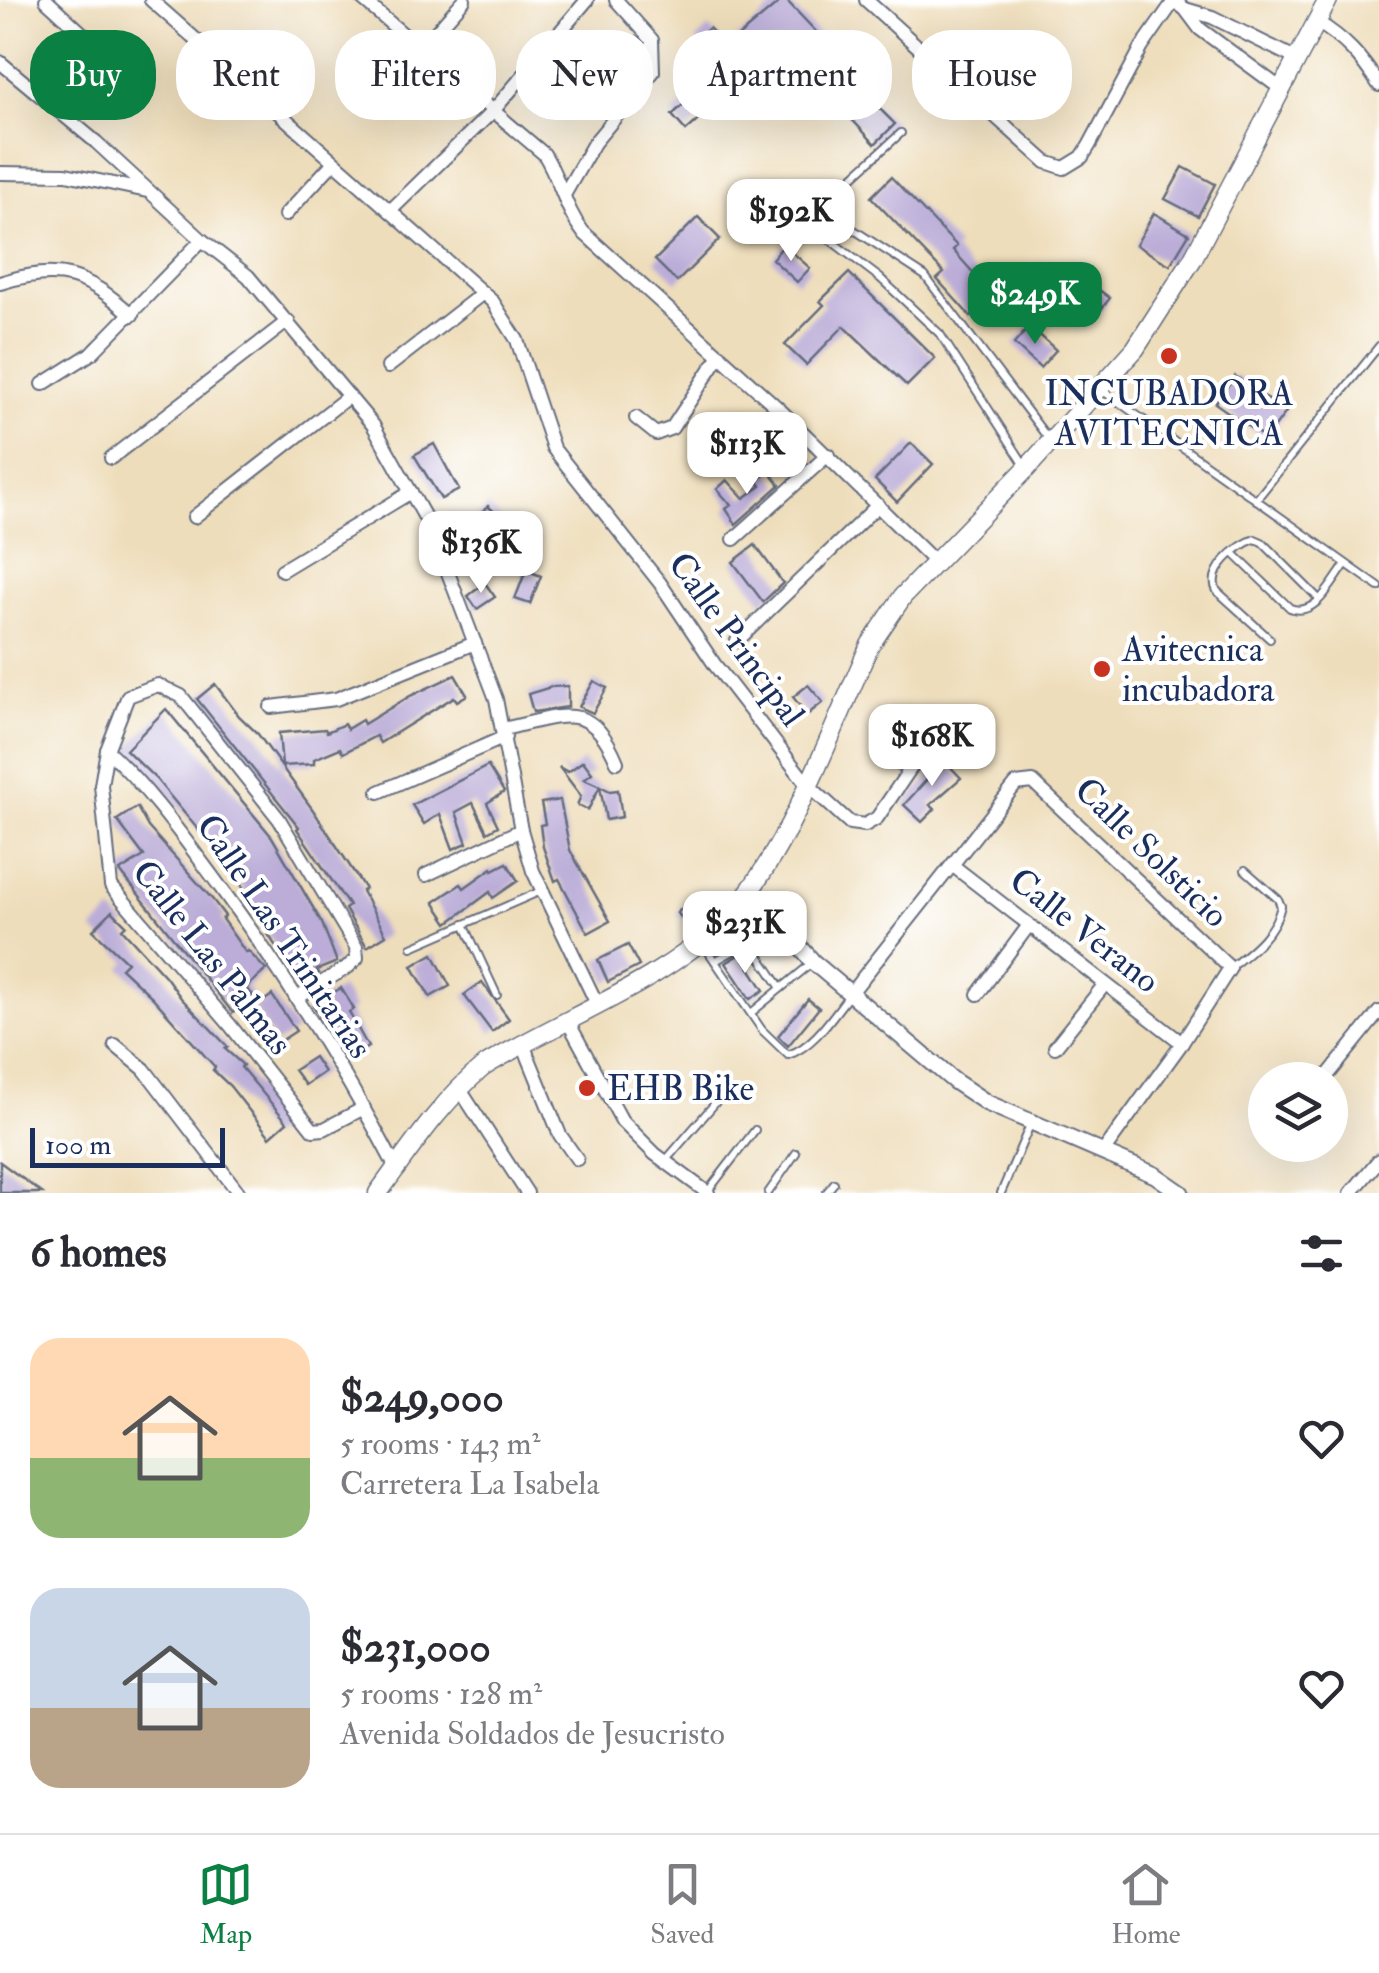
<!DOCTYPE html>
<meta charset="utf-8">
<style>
:root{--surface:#fff;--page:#f7f7f7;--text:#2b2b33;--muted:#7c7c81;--line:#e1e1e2;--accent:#0b8043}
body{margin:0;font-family:"IM FELL Double Pica",serif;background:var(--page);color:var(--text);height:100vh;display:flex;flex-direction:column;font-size:38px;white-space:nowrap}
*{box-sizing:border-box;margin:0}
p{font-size:32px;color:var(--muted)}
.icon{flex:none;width:55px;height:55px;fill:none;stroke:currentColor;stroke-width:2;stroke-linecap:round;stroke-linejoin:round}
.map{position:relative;height:1193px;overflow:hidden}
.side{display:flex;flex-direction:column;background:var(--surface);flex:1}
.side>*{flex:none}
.banner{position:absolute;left:30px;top:30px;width:1320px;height:90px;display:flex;gap:20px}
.tools{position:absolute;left:1248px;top:1062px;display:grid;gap:20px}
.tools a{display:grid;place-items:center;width:100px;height:100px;border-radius:50%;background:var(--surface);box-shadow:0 10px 40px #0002;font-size:50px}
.scale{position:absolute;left:30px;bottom:25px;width:195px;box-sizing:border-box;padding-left:10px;border:5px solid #1b2f5e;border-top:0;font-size:28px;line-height:35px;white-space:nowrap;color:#1b2f5e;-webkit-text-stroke:8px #fff;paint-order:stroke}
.price{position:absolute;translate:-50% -85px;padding:0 22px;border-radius:20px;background:#fff;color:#222;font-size:32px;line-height:65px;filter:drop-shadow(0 2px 5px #0008)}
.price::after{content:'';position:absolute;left:50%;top:60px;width:30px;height:22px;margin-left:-15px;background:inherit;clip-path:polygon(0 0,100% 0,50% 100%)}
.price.active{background:var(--accent);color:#fff}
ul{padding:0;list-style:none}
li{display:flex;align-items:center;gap:30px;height:250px;padding:0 30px}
li span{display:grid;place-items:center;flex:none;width:280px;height:200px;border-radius:30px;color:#555}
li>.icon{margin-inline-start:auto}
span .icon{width:120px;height:120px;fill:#fffc;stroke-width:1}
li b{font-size:42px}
h2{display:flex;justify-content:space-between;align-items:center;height:120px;padding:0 30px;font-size:42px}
.pill{padding:0 35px;border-radius:40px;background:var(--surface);box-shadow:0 10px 40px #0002;font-size:35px;line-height:90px}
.pill.active{background:var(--accent);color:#fff}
.menu{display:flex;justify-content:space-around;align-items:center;height:140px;border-top:2px solid var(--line);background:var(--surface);font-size:28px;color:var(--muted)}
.menu a{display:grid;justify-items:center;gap:5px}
.menu .active{color:var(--accent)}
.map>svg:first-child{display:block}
.building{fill:#bbadd8}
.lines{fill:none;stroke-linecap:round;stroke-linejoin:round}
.service-casing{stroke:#656c7e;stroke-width:10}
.minor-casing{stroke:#656c7e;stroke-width:16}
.tertiary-casing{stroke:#656c7e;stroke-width:19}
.secondary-casing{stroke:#656c7e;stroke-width:21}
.service{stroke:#fff;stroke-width:6}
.minor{stroke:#fff;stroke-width:12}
.tertiary{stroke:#fff;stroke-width:15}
.secondary{stroke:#fff;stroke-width:18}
.poi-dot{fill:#c8321e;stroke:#fff;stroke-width:4}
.labels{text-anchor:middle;stroke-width:8;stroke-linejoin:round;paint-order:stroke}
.poi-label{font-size:35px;fill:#1b2f5e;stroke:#fff;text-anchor:start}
.street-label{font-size:35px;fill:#1b2f5e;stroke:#fff}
</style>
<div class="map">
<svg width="1379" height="1193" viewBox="0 0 1379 1193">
<rect width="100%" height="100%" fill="#fff"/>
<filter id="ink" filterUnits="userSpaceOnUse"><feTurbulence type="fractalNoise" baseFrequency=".01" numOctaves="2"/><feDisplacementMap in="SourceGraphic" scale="20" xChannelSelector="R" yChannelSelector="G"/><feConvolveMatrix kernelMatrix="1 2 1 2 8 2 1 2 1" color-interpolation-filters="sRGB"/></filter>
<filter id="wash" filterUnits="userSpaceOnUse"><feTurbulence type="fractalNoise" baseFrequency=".0048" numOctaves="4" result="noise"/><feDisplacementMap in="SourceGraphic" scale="40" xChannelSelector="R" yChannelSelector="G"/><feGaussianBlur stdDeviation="2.25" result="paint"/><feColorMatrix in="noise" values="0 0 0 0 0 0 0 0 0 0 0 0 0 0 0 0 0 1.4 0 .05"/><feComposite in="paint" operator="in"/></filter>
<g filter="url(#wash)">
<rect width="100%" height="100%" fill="#eeddba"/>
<g id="blocks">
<g class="building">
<path d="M782,0H786L876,95L871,100L895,124L875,144L779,42L752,65L732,42Z"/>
<path d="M709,28L723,42L710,55L696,40Z"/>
<path d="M582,74L610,96L596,113L568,91Z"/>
<path d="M689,99L704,115L686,131L672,115Z"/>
<path d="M1183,167L1215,184L1198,216L1165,199Z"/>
<path d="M891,177L957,246L953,250L994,296L971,317L937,279L944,273L871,197Z"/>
<path d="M1154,213L1189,234L1170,265L1136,245Z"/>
<path d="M698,217L720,239L677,282L655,260Z"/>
<path d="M784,245L810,268L797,282L772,259Z"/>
<path d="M849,273L935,358L907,386L844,326L806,365L785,345L824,305L820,301Z"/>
<path d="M1091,284L1110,298L1099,312L1081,297Z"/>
<path d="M1050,288L1062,298L1044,322L1028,307Z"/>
<path d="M1030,326L1056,350L1040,368L1014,344Z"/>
<path d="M1235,376L1286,412L1266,439L1215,403Z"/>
<path d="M733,423L742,435L724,459L708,448L720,431L724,434Z"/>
<path d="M911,443L933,464L897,502L875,480Z"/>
<path d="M434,444L459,490L441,499L414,455Z"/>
<path d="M769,471L780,485L736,524L726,509L731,505L717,489L727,480L744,498L761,486L757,480Z"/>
<path d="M488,506L507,524L491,540L472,522Z"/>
<path d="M755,545L783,583L763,602L733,562Z"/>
<path d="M526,570L541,576L530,604L515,599Z"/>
<path d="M485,583L495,597L477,609L468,596Z"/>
<path d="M455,675L467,695L457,701L454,697L380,743L376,736L343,753L340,748L314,759V764L282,766L279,733L325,729L327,732L344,724L347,729L362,720L364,724L410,696Z"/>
<path d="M594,681L607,688L593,713L579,707Z"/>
<path d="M215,684L239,716L258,734L313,810L365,889L362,891L386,935L367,947L345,909L349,906L297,829L299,827L197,699Z"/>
<path d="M808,685L823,702L807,715L793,697Z"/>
<path d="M568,686V707L533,712L528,694L551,687Z"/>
<path d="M166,709L272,837L322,923L337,962L317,970L319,973L300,984L268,934L272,931L249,902L239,879L156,779L126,750Z"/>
<path d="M887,740L907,756L897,770L876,752Z"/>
<path d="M941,757L961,778L930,805L935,809L922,822L904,805L930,776L926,771Z"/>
<path d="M583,761L592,773L584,779L600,786L588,810L577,805L581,796L559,767L568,772Z"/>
<path d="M488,766L504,792L487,803L498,826L487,832L473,803L456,812L467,843L453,849L440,814L424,824L412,805Z"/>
<path d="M600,786L610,791L618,790L622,817L606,820Z"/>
<path d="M560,800L570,850L610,921L588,933L559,879L555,881L543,847L540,825L545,824L541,803Z"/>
<path d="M137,807L148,827L213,900L225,916L222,919L246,953L248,951L266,970L246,988L253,995L233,1013L120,871L144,856L117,820Z"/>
<path d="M507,863L518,881L493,898L490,892L448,923L434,902L461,884L464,888L492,868L493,870Z"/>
<path d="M693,898L705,910L689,925L677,913Z"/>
<path d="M112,911L126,925L122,929L166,977L181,998L228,1047L225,1049L243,1065L241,1067L287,1122L270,1137L230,1086L213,1070L215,1067L152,997L121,968L127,962L93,930Z"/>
<path d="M628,945L639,966L608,982L598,960Z"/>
<path d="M433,954L450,986L430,997L412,966Z"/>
<path d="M741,954L764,990L750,999L726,963Z"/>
<path d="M482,982L509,1019L492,1032L464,995Z"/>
<path d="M341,988L354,1009L349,1012L368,1047L346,1059L313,1005Z"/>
<path d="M272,995L296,1031L276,1044L254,1008Z"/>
<path d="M808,999L819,1008L788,1046L778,1036Z"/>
<path d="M314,1057L324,1072L305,1085L294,1070Z"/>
<path d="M0,1162L42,1193H0Z"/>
</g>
</g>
</g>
<g filter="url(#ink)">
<use href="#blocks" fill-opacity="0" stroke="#656c7e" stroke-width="2.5"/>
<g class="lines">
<defs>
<g id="service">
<path d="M901,133L836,192L831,205L845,224L925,276L1050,441"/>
<path d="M830,240L880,278L940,334L1026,467"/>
<path d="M1103,391L1379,587"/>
<path d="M1256,500L1379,346"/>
<path d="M1233,553L1290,608C1316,618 1332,582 1346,564"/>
<path d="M1270,639L1217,591C1206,571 1237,545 1255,539L1262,542L1319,599"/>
<path d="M464,924L497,995"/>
<path d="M701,941L762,1030L788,1055C815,1046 833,1015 850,994"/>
<path d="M412,947L541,891"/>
<path d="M715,961L744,945L754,948L781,988"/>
<path d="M1231,967C1251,951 1275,933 1281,906L1278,899L1245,870"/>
<path d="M751,1013L812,963"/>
<path d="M666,1160L717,1101"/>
<path d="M708,1191L755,1130"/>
<path d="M768,1193L796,1153"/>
<path d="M826,1193L834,1183"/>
<path d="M1001,1193L1030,1125"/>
</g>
<g id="minor">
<path d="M46,0L146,92"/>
<path d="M151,0L493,302L517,340L553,448L660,583L715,665L807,784L850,823L865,825L877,818L923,750"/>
<path d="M363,0L544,154C560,179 565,209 583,232L781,411L936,563"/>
<path d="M866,0L1046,162L1064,168L1082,157L1089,146L1142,47L1174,1"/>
<path d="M1173,0L1185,9L1200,29L1280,88"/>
<path d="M1185,9L1212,17L1297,59"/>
<path d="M1317,22C1345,39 1361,57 1379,85"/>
<path d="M420,50L464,0"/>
<path d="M0,62L96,142L202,240L248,276L373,425L431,528L496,699L521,830L533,871L597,1004"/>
<path d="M0,173L66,174L147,191"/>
<path d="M564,195L594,143L653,72L652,40L616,0"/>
<path d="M390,211L494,110L587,0"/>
<path d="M285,215L334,162"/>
<path d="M0,283C60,264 86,274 132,315"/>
<path d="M388,367L483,293"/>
<path d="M43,384L92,353L202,240"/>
<path d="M636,418L656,434L672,428L720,355"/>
<path d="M111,458L288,321"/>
<path d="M194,517L349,396"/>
<path d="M734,539L828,455"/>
<path d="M282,570L411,492"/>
<path d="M737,641L878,505"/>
<path d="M271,707L336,699L475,643"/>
<path d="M503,729C561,717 590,697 617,762"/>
<path d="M107,750C150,790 183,837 218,884C284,974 344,1069 396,1168"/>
<path d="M379,792L505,737"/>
<path d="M952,865L1182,1043"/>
<path d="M426,875L521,830"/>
<path d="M850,994L1016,784L1033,782L1230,968L1182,1043L1103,1152"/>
<path d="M978,994L1029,925"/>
<path d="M296,998L348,967L357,958L356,947L279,819L181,696L158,685L128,696L107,750L101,785L111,886L230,1025L313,1130L324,1129L364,1108"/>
<path d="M567,1020L622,1121L655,1154L708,1193"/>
<path d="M523,1044L560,1135L577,1159"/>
<path d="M115,1045L144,1069L239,1193"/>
<path d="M1055,1047L1105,984"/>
<path d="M1324,1080L1379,1012"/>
<path d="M459,1088L527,1193"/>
<path d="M1351,1193L1379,1160"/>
</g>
<g id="tertiary">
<path d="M750,889L813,962L954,1081L987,1103L1155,1175L1181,1193"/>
<path d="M734,909L789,944"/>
</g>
<path id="secondary" d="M378,1193C411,1148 440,1103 483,1067C562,1018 657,986 724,921C786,860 833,726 870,645L903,596L1027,468L1135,349L1192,260L1328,0"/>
</defs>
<use href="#service" class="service-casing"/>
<use href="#minor" class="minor-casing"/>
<use href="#tertiary" class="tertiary-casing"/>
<use href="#secondary" class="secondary-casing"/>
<use href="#service" class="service"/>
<use href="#minor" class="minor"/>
<use href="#tertiary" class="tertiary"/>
<use href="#secondary" class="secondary"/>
</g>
</g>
<g class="poi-dot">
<circle cx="1169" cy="356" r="10"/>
<circle cx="1102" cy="669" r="10"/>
<circle cx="587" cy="1088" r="10"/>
</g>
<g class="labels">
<g class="poi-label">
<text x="1169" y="405" text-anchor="middle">INCUBADORA<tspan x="1169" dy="40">AVITECNICA</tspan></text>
<text x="1122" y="661">Avitecnica<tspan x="1122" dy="40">incubadora</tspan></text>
<text x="607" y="1100">EHB Bike</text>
</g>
<g class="street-label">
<text transform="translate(737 639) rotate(54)" y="12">Calle Principal</text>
<text transform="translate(1152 852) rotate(44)" y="12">Calle Solsticio</text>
<text transform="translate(1085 930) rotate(38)" y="12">Calle Verano</text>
<text transform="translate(285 936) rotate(56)" y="12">Calle Las Trinitarias</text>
<text transform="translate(213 957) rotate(52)" y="12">Calle Las Palmas</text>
</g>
</g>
</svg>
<div class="tools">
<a><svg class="icon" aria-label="layers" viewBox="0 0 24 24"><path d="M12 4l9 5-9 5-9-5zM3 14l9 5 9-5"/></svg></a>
</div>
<div class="scale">100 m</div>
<b class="price" style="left:791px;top:264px">$192K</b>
<b class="price active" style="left:1035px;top:347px">$249K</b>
<b class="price" style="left:747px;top:497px">$113K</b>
<b class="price" style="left:481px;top:596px">$136K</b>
<b class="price" style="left:932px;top:789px">$168K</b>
<b class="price" style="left:745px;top:976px">$231K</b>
<div class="banner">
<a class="pill active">Buy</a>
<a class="pill">Rent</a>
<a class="pill">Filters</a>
<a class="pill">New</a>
<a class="pill">Apartment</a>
<a class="pill">House</a>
</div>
</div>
<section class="side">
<h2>6 homes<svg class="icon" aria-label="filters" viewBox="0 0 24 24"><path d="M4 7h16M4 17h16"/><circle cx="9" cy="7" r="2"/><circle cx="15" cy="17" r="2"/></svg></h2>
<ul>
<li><span style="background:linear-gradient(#ffd9b3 60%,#8fb573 0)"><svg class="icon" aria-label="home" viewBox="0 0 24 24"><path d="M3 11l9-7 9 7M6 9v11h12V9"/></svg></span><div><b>$249,000</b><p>5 rooms · 143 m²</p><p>Carretera La Isabela</p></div><svg class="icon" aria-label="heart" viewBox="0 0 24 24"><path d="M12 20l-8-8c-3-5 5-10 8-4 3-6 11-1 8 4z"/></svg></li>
<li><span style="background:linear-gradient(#c9d6e8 60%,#b9a48a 0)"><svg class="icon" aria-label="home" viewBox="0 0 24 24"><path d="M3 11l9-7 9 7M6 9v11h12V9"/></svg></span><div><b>$231,000</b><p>5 rooms · 128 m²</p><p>Avenida Soldados de Jesucristo</p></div><svg class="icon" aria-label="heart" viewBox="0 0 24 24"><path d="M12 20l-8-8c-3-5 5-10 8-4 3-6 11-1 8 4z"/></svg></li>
</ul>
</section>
<nav class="menu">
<a class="active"><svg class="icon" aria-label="map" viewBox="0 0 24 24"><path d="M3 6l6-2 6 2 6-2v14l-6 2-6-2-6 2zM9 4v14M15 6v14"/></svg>Map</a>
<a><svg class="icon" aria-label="saved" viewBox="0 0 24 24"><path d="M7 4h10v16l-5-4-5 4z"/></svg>Saved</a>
<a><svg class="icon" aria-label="home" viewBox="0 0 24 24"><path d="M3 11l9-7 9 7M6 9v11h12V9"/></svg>Home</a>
</nav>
